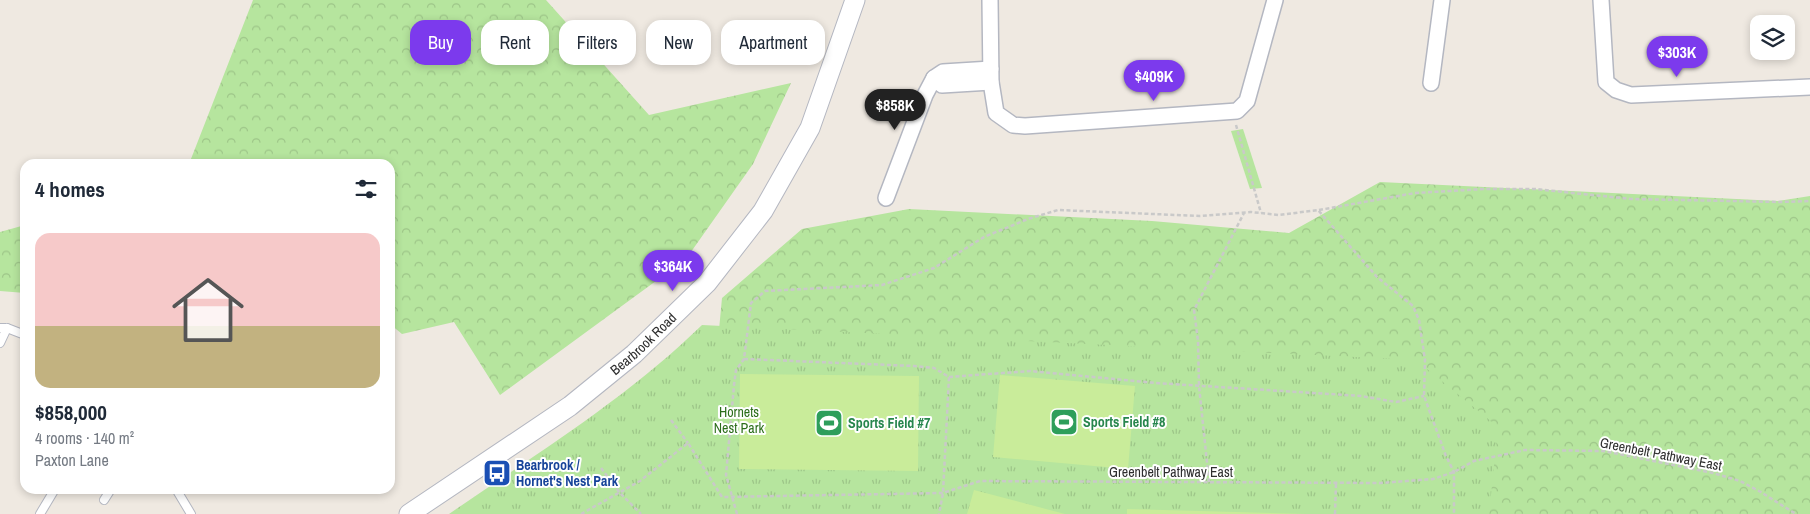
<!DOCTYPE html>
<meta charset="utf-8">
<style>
:root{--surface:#fff;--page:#f6f6f7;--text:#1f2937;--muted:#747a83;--line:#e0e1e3;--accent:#7c3aed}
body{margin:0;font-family:"Archivo Narrow",sans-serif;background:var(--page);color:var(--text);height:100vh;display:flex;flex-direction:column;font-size:19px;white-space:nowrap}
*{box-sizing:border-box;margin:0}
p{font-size:16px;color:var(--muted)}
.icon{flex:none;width:28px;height:28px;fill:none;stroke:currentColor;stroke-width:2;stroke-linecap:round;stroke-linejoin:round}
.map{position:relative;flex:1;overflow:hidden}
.details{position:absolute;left:20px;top:159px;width:375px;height:335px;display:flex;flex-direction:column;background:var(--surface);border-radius:15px;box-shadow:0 2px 8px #0003}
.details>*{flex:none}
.guide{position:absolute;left:410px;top:20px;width:475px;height:45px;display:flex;gap:10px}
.fabs{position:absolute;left:1750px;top:15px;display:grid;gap:10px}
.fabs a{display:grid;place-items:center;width:45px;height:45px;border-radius:10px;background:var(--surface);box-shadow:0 2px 8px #0003;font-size:25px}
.price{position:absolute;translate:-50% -42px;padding:0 11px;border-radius:18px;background:var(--accent);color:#fff;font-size:16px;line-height:32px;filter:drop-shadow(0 1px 2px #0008)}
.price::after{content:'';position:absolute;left:50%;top:30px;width:15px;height:11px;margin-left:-8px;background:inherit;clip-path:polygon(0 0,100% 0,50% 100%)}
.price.active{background:#222;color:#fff}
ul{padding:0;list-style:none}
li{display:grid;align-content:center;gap:10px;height:265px;padding:0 15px}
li+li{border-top:1px solid var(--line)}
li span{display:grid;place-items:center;height:155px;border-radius:15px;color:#555}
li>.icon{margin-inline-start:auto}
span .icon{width:90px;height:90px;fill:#fffc;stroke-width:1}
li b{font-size:21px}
h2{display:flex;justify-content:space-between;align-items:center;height:60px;padding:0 15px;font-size:21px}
.tag{padding:0 18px;border-radius:15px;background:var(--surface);box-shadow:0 2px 8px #0003;font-size:18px;line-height:45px}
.tag.active{background:var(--accent);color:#fff}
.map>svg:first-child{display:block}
.grass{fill:#b6e59e}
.forest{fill:url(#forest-crowns)}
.park{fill:url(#park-tufts)}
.pitch{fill:#c9ec9a}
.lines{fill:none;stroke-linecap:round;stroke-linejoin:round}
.service-casing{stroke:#b4b7c1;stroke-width:10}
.minor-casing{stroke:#b4b7c1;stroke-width:18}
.tertiary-casing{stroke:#b4b7c1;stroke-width:21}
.path{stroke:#c9c9c9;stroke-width:2.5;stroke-dasharray:4 2.5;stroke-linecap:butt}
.service{stroke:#fff;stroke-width:8}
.minor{stroke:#fff;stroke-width:15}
.tertiary{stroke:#fff;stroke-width:19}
.labels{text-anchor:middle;stroke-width:4;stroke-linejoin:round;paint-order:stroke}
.street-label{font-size:14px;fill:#2e2e2e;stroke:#fff}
.park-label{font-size:14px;fill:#2c6e1b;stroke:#fff}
.leisure-label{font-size:14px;font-weight:bold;fill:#27864d;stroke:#fff;text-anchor:start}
.transit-label{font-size:14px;font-weight:bold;fill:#164399;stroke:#fff;text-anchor:start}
</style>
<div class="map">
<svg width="1810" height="514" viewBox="0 0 1810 514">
<defs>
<pattern id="forest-crowns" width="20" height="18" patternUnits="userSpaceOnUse" patternTransform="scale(1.25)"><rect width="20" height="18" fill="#b6e59e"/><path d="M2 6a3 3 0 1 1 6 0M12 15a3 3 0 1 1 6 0" fill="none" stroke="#9dc588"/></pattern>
<pattern id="park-tufts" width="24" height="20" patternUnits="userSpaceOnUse" patternTransform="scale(1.25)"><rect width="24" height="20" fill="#b6e59e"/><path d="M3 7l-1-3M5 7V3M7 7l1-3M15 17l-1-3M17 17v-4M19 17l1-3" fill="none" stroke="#9dc588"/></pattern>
</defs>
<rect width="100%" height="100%" fill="#efe9e1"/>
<path class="grass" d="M1243,129L1262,188L1250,189L1231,131Z"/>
<g class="forest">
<path d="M253,0H546L649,115L791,83L753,164L686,259L500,395L454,322L402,334L390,324V164H189Z"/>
<path d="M1380,182L1778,201L1810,196V514H1467L717,351L722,298L802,229L909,209L1152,221L1289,233Z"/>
<path d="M25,225V293L0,291V232Z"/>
</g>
<path class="park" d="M702,325L1416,360L1498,427L1489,514H449C536,454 626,399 702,325Z"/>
<g class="pitch">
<path d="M740,374L919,376L918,471L739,469Z"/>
<path d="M1000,375L1135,386L1128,469L993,457Z"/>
<path d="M974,490L1065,514H967Z"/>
<path d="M1127,509L1307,514H1127Z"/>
</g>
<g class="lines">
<defs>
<g id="service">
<path d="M0,328H7L25,335"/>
<path d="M0,343L7,328"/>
<path d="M176,489L191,514"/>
<path d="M104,500L111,489"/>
<path d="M40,514L55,489"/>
</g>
<g id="minor">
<path d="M990,0L991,82L996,113L1013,125L1025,126L1237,111L1247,101L1275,0"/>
<path d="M1601,0L1606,82L1616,90L1631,95L1810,87"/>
<path d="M991,69L943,72L934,78L942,85L991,82"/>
<path d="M1431,83L1442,0"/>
<path d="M886,198L925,95L934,78"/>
</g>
<g id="tertiary">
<path id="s1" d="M409,514L570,406L634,354L707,283L763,211L810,128L855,0"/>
</g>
</defs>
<use href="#service" class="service-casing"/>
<use href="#minor" class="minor-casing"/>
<use href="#tertiary" class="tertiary-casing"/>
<g class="path">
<path d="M1236,125L1261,213"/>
<path d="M1319,210L1415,193L1484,189H1535L1631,199L1781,202L1810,201"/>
<path d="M744,359L914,366L934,368L949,377L943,493L939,514"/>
<path d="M949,377L1030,371L1156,383L1361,396L1396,402L1424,396"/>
<path d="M671,420L688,443"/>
<path d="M601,468L620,493L641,514"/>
<path d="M1209,482L1199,386L1198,341L1194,310L1244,213"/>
<path d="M581,514L640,481L688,443L722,497L943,493L980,481L1381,483L1433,479L1454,472L1474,461L1525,450L1604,451L1713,473L1740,481L1759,491L1796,514"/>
<path d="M737,514L726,475L734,385L736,370L744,359L751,303L765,291L882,285L934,268L984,237L1028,219L1058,210L1200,216L1251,212L1279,215L1318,210L1377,277L1413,306L1419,320L1425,360L1424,396L1446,456L1454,472V514"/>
<path d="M1335,514L1336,483"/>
</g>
<use href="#service" class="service"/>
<use href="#minor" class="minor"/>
<use href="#tertiary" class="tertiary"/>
</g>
<defs>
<symbol id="stadium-square" viewBox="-11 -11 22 22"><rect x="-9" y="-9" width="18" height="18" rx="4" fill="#2e9e5b" stroke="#fff"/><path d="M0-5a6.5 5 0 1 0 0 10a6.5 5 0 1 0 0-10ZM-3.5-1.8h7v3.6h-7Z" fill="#fff"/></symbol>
<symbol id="bus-square" viewBox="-11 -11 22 22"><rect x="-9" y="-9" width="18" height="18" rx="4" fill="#1a4fb4" stroke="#fff"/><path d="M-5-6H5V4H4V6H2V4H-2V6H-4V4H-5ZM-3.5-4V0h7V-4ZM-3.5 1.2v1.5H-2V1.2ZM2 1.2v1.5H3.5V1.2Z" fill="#fff"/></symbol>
</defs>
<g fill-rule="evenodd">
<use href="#stadium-square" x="1048" y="406" width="32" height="32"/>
<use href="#stadium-square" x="813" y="407" width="32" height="32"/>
<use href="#bus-square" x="481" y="457" width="32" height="32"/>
</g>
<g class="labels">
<g class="street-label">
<text dy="5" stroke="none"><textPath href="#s1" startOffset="290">Bearbrook Road</textPath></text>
<text transform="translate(1661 454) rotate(11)" y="5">Greenbelt Pathway East</text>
<text x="1171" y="477">Greenbelt Pathway East</text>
</g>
<g class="park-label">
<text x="739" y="417">Hornets<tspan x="739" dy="16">Nest Park</tspan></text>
</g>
<g class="leisure-label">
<text x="1083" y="427">Sports Field #8</text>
<text x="848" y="428">Sports Field #7</text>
</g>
<g class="transit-label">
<text x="516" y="470">Bearbrook /<tspan x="516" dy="16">Hornet's Nest Park</tspan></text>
</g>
</g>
</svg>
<div class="fabs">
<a><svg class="icon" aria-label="layers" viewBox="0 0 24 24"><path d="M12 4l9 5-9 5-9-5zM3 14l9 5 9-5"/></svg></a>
</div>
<b class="price" style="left:1677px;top:78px">$303K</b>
<b class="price" style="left:1154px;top:102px">$409K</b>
<b class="price active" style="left:895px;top:131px">$858K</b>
<b class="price" style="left:673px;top:292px">$364K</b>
<div class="guide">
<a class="tag active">Buy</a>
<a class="tag">Rent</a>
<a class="tag">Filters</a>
<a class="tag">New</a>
<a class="tag">Apartment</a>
</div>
<section class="details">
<h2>4 homes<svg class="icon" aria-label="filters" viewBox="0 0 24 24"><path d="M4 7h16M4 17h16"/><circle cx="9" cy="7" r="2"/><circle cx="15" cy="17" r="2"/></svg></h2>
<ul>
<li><span style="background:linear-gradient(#f6c9c9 60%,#c2b280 0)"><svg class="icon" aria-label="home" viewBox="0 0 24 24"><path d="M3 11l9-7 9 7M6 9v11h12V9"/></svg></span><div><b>$858,000</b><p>4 rooms · 140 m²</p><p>Paxton Lane</p></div></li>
</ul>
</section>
</div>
